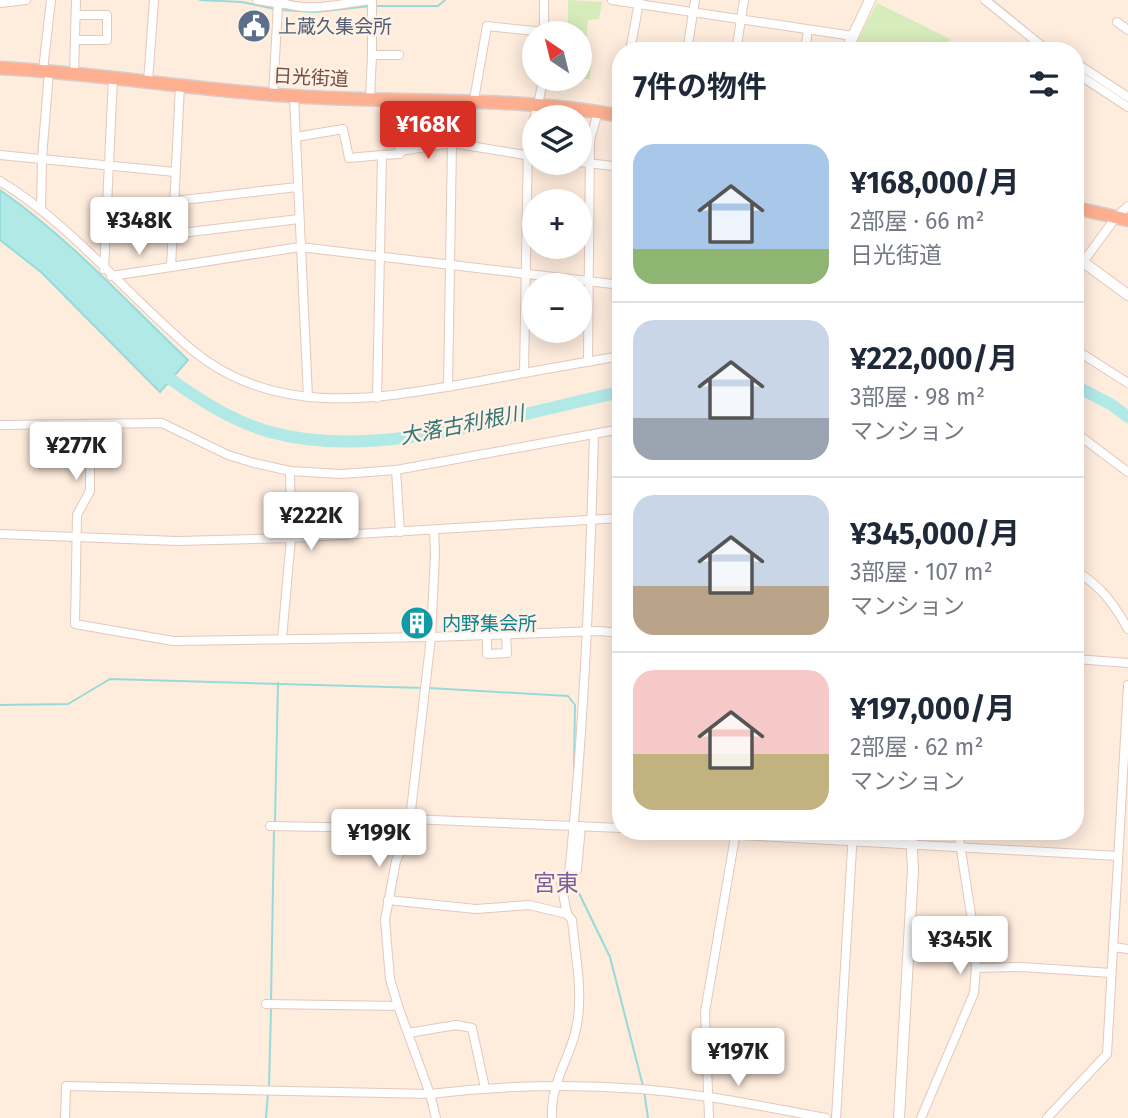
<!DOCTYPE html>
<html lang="ja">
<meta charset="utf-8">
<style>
:root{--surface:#fff;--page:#f6f6f7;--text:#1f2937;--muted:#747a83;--line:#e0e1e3;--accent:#d93025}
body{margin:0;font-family:"Fira Sans","Noto Sans JP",sans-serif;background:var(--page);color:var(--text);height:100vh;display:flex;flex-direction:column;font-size:26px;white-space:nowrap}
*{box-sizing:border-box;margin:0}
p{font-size:23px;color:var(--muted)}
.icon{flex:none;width:38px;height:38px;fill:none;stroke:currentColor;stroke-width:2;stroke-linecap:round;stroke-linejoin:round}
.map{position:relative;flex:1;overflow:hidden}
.sheet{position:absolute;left:612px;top:42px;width:472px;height:798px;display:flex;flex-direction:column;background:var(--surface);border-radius:28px;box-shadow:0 4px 18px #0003}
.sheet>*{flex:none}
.needle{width:46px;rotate:325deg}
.controls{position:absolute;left:522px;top:21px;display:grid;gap:14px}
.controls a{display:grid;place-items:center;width:70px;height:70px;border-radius:50%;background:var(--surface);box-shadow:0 4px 18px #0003;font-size:35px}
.price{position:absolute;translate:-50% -60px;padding:0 16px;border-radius:7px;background:#fff;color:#222;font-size:23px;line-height:46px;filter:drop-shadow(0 2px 4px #0008)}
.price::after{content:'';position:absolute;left:50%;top:42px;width:21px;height:16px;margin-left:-10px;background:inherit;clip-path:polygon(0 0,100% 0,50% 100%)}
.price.selected{background:var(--accent);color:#fff}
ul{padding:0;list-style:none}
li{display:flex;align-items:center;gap:21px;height:175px;padding:0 21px}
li+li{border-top:2px solid var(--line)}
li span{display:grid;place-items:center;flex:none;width:196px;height:140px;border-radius:21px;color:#555}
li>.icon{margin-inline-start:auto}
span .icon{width:84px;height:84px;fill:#fffc;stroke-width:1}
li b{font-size:30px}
h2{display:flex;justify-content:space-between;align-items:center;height:84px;padding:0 21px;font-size:30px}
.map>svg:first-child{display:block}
.green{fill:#d7ecbb}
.water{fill:#b1e9e7;stroke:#96dbda;stroke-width:2}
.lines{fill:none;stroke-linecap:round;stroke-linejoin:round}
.stream{stroke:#96dbda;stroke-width:2}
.river{stroke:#b1e9e7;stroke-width:12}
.minor-casing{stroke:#e4c8bc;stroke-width:10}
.tertiary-casing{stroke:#e4c8bc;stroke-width:12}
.trunk-casing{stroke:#d8cdcb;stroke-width:15}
.minor{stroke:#fff;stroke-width:8}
.tertiary{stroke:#fff;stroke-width:10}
.trunk{stroke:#feaf90;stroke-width:12}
.labels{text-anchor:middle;stroke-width:5;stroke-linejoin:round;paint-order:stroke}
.service-label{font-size:19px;fill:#4e5e75;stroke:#fff1e5;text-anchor:start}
.street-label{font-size:19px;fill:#754d44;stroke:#fff1e5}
.culture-label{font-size:19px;fill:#0d838f;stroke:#fff1e5;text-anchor:start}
.water-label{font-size:21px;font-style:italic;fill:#357676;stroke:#fff1e5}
.quarter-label{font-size:23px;fill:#7c5f9a;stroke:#fff1e5}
</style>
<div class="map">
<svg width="1128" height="1118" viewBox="0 0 1128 1118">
<rect width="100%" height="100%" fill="#feecdd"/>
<g class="green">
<path d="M568,0L602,2L599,19L588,20L586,46L592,48L590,79H571H579V33H568Z"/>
<path d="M877,3L950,39L946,46L957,51L853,49Z"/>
</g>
<path class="water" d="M0,190C69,238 127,302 188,360L160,392L41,272L0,240Z"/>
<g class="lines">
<g class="stream">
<path d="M200,0L242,2L275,9"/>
<path d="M992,0L1026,28"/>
<path d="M375,6H438L445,0"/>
<path d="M281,10L316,12L370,6"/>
<path d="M1076,68L1087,76"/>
<path d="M429,688L568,696L575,705L574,769"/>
<path d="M0,705L68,704L110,679L424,688"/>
<path d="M275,821L278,683"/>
<path d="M574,876L575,885L610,957L643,1086"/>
<path d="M271,1000L274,830"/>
<path d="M269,1087L271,1009"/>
<path d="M644,1091L648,1118"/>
<path d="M266,1118L268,1093"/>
</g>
<g class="river">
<path d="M158,370C192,395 228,420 270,432C378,462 513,414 621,392"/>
<path d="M1076,386L1112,405L1128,417"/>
</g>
<defs>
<g id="minor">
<path d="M257,0L282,4"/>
<path d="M276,0C303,14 341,4 370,0"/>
<path d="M544,0V33"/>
<path d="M612,0L853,36"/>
<path d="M985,0L1048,51"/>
<path d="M0,3L26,0"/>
<path d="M1117,22L1128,30"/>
<path d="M76,40H107V15H76"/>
<path d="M630,51L639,2"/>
<path d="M687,51L695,0"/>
<path d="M736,51L744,0"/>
<path d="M805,51L808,30"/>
<path d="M372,55H399"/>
<path d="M1079,65L1128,97"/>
<path d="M43,70L51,0"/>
<path d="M1076,73L1128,107"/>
<path d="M74,74L76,0"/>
<path d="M148,82L154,0"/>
<path d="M180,85L171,267L300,247L621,285"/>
<path d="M273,95L278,4"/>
<path d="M294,97L308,397"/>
<path d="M370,99L372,55V0"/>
<path d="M474,100L487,26L544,32"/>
<path d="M619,116L621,103"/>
<path d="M296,137L343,129L349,158L382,155"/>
<path d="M400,151L452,143L531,156"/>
<path d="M0,155L175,172"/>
<path d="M579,162L621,167"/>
<path d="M0,181C72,225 127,295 191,349C274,419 378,399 475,382C524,373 573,364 621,356"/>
<path d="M174,201L297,187"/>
<path d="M41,209L42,158L49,71"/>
<path d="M173,234L299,219"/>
<path d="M1083,262L1117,216L1128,206"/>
<path d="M104,269L113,78"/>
<path d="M111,276L171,267"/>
<path d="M1076,350L1128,383"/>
<path d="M588,362L590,140L598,112"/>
<path d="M524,373L528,142C533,120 540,101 543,79"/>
<path d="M448,387L452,143L450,100"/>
<path d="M377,398L382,155L400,154L394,99"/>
<path d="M90,424V491L77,515L75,624L173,641L431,637L599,631L621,633"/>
<path d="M0,425L162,423L228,455L254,463L290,471L341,474L396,470L621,429"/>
<path d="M1076,433L1128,472"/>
<path d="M396,470L400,532"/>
<path d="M434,530L435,553L431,637L410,819L404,845L396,861L385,920L390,979L398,1006L430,1094L436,1118"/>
<path d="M0,534L177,541L291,538L621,518"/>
<path d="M1076,571C1101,586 1114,604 1128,629"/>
<path d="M487,635V654L507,653L506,635"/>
<path d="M282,639L291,538L290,471"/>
<path d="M1076,659L1128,663"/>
<path d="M270,826L375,828L410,819L621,828"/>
<path d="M669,831L1118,856"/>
<path d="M569,874C584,728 590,580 594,434"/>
<path d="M388,900L476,909L529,905L567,914"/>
<path d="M1113,947L1128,949"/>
<path d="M976,968L1022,967L1111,973"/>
<path d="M266,1004L398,1006"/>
<path d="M408,1033L456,1025L472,1028L485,1088"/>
<path d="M65,1118L66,1086L430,1094C522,1083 617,1083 709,1097C748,1103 787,1111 826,1118"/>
<path d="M552,1118C550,1079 574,1054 578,1018C582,986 575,952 572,920L567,914L560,878L577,870L581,826"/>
<path d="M709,1118L705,1012L736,831"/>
<path d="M836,1118L853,831"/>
<path d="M921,1118L974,993L976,968L973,927L958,831"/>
<path d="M1047,1118L1107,1054L1128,685"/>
</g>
<g id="tertiary">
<path d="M846,51L870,0"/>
<path d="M1076,260L1083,262L1128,295"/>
<path d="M899,1118L913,870L911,831"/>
</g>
<g id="trunk">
<path d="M0,68C98,73 194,90 292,96C402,104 512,95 621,116"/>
<path d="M1076,208L1128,220"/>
</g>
</defs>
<use href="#minor" class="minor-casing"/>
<use href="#tertiary" class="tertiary-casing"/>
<use href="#trunk" class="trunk-casing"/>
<use href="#minor" class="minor"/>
<use href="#tertiary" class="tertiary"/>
<use href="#trunk" class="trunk"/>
</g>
<defs>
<symbol id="civic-disc" viewBox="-11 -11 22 22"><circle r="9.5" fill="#5c6f8a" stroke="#fff1e5"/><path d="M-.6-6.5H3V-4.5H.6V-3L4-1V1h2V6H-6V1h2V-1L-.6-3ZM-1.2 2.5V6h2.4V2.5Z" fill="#fff"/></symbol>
<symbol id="building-disc" viewBox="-11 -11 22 22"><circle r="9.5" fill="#0f9aa8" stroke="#fff1e5"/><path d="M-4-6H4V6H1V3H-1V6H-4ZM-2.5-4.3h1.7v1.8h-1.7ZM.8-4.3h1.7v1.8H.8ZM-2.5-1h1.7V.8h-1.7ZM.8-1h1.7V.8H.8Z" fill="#fff"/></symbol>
</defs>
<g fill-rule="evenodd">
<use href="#civic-disc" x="235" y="7" width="38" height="38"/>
<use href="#building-disc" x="398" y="604" width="38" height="38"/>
</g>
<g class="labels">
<g class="service-label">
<text x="278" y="33">上蔵久集会所</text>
</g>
<g class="street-label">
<text transform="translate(311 77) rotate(3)" y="7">日光街道</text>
</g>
<g class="culture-label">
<text x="442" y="630">内野集会所</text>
</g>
<g class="water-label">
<text transform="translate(462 425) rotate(-11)" y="7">大落古利根川</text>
</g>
<g class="quarter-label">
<text x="556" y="891">宮東</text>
</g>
</g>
</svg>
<div class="controls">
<a><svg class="needle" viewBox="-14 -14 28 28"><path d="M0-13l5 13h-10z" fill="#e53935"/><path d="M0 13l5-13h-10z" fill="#747a83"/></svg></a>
<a><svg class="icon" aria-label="layers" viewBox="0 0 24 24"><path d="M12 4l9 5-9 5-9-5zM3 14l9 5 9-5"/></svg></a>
<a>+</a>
<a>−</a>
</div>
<b class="price selected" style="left:428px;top:161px">¥168K</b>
<b class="price" style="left:139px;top:257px">¥348K</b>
<b class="price" style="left:76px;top:482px">¥277K</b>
<b class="price" style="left:311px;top:552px">¥222K</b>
<b class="price" style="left:379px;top:869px">¥199K</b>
<b class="price" style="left:960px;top:976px">¥345K</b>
<b class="price" style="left:738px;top:1088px">¥197K</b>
<section class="sheet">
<h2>7件の物件<svg class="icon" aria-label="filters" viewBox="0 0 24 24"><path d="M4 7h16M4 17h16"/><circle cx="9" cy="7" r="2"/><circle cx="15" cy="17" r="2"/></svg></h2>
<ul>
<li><span style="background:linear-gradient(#a9c7e8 75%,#8fb573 0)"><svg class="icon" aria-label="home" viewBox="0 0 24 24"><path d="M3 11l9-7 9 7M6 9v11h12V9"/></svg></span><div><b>¥168,000/月</b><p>2部屋 · 66 m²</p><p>日光街道</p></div></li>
<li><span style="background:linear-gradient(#c9d6e8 70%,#9aa5b1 0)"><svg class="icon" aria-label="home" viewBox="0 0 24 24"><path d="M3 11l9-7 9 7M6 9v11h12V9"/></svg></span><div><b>¥222,000/月</b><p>3部屋 · 98 m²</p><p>マンション</p></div></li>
<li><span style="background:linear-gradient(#c9d6e8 65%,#b9a48a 0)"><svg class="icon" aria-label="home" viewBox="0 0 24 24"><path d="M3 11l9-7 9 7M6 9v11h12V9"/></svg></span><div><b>¥345,000/月</b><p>3部屋 · 107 m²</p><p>マンション</p></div></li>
<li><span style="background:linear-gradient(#f6c9c9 60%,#c2b280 0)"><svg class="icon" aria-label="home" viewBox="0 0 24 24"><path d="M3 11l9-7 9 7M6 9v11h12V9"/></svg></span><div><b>¥197,000/月</b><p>2部屋 · 62 m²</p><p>マンション</p></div></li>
</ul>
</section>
</div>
